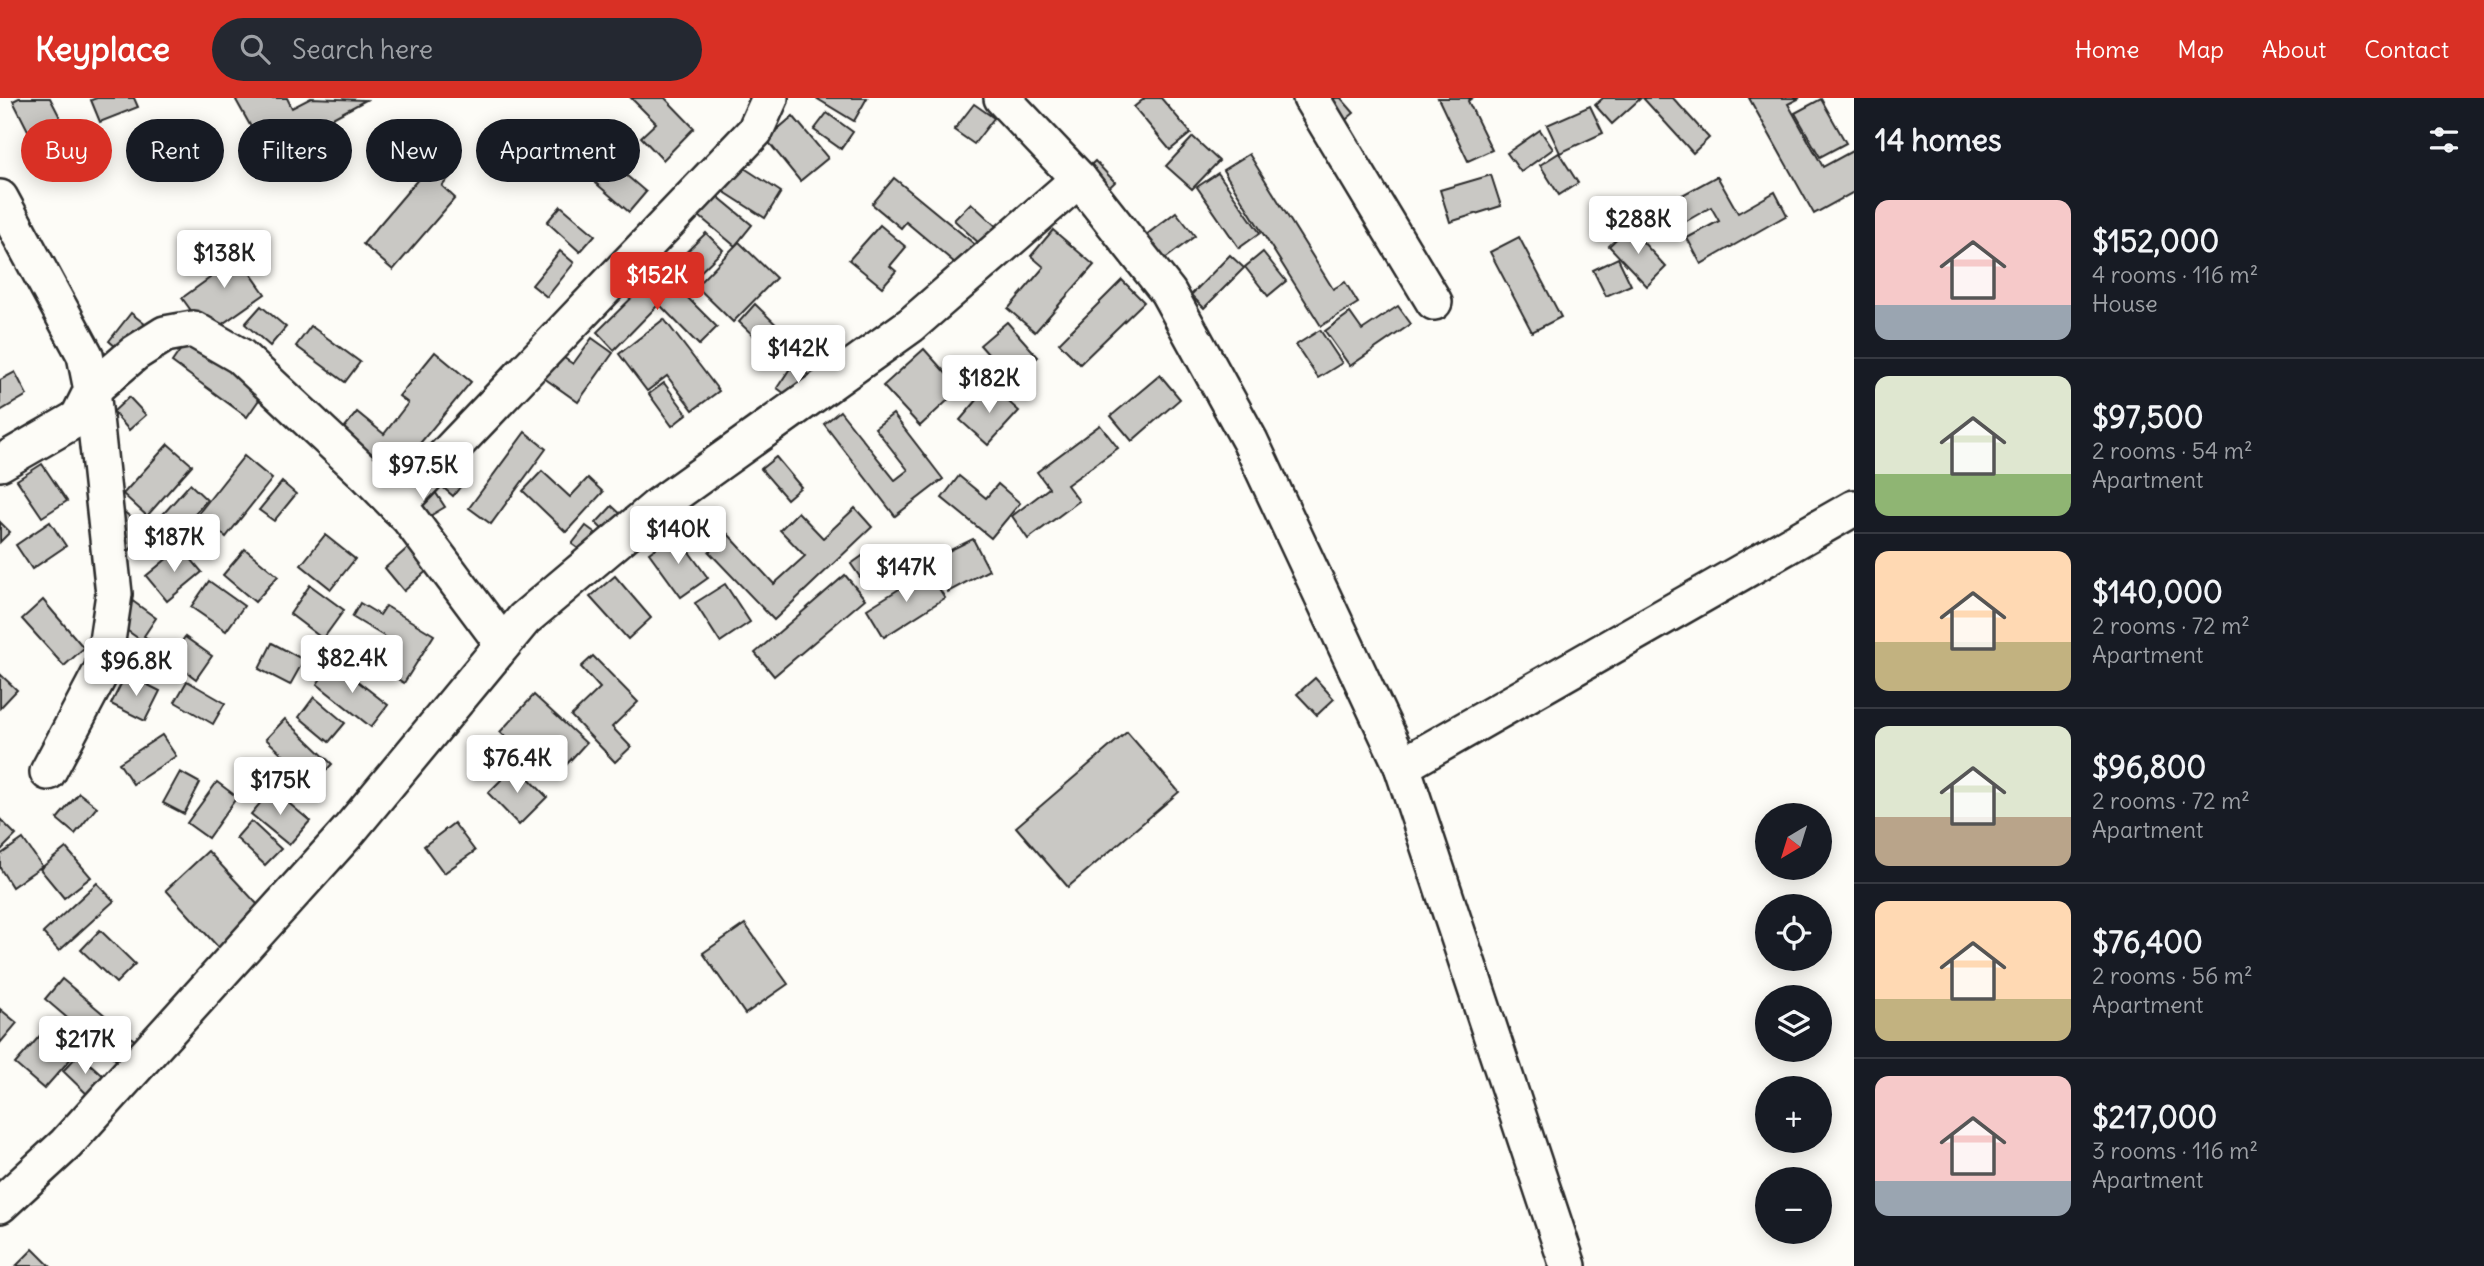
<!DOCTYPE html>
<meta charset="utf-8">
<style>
:root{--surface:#171b24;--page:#242831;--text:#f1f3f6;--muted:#9ea1a6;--line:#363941;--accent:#d93025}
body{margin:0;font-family:Delius,sans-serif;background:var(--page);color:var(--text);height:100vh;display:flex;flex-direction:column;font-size:26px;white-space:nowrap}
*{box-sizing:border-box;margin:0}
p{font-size:23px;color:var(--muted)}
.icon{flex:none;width:38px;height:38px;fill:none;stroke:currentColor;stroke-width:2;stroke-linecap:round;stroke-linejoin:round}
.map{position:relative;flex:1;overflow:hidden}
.details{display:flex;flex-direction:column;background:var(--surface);width:630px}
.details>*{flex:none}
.guide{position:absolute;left:21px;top:21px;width:665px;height:63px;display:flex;gap:14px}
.needle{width:46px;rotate:218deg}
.tools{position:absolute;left:1755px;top:705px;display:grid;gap:14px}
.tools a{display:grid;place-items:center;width:77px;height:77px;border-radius:50%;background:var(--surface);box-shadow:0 4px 18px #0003;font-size:35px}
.price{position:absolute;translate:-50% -60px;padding:0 16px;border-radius:7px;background:#fff;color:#222;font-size:23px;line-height:46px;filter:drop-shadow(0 2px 4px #0008)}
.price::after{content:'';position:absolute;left:50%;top:42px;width:21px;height:16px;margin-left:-10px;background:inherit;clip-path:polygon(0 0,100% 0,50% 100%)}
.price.current{background:var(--accent);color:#fff}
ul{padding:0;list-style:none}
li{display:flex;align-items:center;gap:21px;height:175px;padding:0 21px}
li+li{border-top:2px solid var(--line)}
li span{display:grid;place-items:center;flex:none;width:196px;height:140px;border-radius:14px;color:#555}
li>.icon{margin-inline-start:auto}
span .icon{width:84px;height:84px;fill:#fffc;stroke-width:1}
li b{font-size:30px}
h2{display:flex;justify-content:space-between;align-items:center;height:84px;padding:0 21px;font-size:30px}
.chip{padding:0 24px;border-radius:32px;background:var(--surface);box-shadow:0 4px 18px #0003;font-size:24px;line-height:63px}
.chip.current{background:var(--accent);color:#fff}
header{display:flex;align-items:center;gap:42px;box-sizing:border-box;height:98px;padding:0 35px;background:var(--accent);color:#fff}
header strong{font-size:33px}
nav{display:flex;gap:38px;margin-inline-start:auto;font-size:24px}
.search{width:490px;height:63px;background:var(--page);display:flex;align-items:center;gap:18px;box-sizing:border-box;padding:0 24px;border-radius:38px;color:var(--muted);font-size:26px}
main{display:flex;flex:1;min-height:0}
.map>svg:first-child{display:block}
.building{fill:#c9c8c4;stroke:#2b2b2b;stroke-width:2}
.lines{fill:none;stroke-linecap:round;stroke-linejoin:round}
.street-casing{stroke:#2b2b2b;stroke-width:40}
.street{stroke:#fdfcf7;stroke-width:35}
</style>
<header>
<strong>Keyplace</strong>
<div class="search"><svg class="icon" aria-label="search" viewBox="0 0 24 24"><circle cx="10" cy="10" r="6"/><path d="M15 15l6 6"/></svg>Search here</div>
<nav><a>Home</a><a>Map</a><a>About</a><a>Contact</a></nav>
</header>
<main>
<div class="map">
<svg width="1854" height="1168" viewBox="0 0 1854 1168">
<rect width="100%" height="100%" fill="#fdfcf7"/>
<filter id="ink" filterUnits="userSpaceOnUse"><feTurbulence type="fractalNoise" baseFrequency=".0143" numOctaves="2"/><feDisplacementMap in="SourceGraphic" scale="14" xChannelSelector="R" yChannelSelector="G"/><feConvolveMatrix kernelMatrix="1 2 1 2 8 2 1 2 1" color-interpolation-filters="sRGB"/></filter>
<g filter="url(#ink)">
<g class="building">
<path d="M19,0H50L78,54L47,70L13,3Z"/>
<path d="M97,0H134L138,9L100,24L91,2Z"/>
<path d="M239,0H287L292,10L311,0L366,2L266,56L236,2Z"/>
<path d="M631,0H665L694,30L663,62L641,39L656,25Z"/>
<path d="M816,0H867L854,23Z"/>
<path d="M1145,0H1161L1191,35L1170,52L1134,9Z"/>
<path d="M1331,0H1341L1354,15L1330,35Z"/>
<path d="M1438,0H1472L1468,3L1492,52L1468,63Z"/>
<path d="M1603,0H1641L1612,26L1595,7Z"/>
<path d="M1643,0H1673L1709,40L1693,55Z"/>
<path d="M1749,0H1800L1788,6L1823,69L1854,52V94L1814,116Z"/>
<path d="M1821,1L1846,45L1820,59L1795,15Z"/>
<path d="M974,6L994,20L974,46L954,32Z"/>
<path d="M1590,8L1603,35L1560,55L1547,27Z"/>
<path d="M827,15L853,34L841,51L814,32Z"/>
<path d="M793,18L828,60L800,83L766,41Z"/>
<path d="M1540,32L1553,51L1521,74L1507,55Z"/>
<path d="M1193,39L1219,63L1192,91L1166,68Z"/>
<path d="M442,53L459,68L442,88L455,100L393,172L363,146Z"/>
<path d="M600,55L646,94L629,114L583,74Z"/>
<path d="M1559,55L1578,85L1559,97L1540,67Z"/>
<path d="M1249,56L1333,191L1345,184L1358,205L1321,228L1223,72Z"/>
<path d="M1095,63L1115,84L1098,100L1078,79Z"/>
<path d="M735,64L781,94L765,120L718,90Z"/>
<path d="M1218,75L1260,135L1239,150L1197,89Z"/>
<path d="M1491,77L1501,108L1450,124L1440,92Z"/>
<path d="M693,78L752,127L735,148L675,98Z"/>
<path d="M1717,78L1738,115L1775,94L1787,117L1701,166L1687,140L1719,123L1711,109L1676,129L1664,107Z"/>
<path d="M894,80L984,154L967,175L906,124L901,130L872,106Z"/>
<path d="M971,105L998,130L981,147L954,122Z"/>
<path d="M561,108L595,137L580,154L547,124Z"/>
<path d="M1176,114L1195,138L1161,164L1141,141Z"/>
<path d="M880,127L906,149L890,168L896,173L882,189L849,162Z"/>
<path d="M1629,129L1666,169L1647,188L1609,148Z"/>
<path d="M1053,132L1094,167L1035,234L1008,211L1044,169L1031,158Z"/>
<path d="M706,135L723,152L689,185L672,168Z"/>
<path d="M1519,139L1561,219L1532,234L1490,154Z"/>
<path d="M226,141L265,196L208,236L182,200L221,172L208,153Z"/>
<path d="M739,144L776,180L733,224L696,188Z"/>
<path d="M560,153L574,165L547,199L532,187Z"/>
<path d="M1263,154L1286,183L1268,198L1245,169Z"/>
<path d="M1230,157L1244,170L1204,210L1191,197Z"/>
<path d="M1618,160L1631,187L1606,198L1593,172Z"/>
<path d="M660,172L717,229L699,247L659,206L614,252L597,234Z"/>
<path d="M1122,182L1144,204L1080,266L1059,245Z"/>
<path d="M755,206L793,243L777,260L739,224Z"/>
<path d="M261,208L286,229L270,248L245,226Z"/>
<path d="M1398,208L1411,226L1350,268L1325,233L1350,215L1362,232Z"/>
<path d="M131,215L146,227L123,255L109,243Z"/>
<path d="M664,221L719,293L693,312L667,278L647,293L619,256Z"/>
<path d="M1007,224L1038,259L1012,283L980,247Z"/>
<path d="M311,228L360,264L345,284L296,248Z"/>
<path d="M1320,232L1342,265L1318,280L1296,247Z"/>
<path d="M592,240L613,255L578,304L520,263L536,241L573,266Z"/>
<path d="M188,241L263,296L247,319L172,264Z"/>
<path d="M924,251L960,291L920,328L883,288Z"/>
<path d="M435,254L471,284L407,361L399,354L380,377L335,341L357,314L384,336L408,305L399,298Z"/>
<path d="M793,266L819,284L802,308L777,290Z"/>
<path d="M15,274L27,297L0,313V282Z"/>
<path d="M1160,277L1180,301L1132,343L1111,318Z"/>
<path d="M664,285L687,316L672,328L649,296Z"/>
<path d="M990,287L1019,313L988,347L960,322Z"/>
<path d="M129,299L146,317L129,332L113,314Z"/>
<path d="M840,313L895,382L908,372L875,330L893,316L943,381L895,418L824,326Z"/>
<path d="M1100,327L1118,350L1067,387L1079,403L1028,441L1012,418L1049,390L1037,374Z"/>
<path d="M525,334L546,351L491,426L469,410Z"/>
<path d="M168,346L192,367L147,418L123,396Z"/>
<path d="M244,358L272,381L226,439L198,416Z"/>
<path d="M776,359L801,389L787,401L761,371Z"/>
<path d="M448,362L468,379L453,398L432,380Z"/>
<path d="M42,366L67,403L42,419L17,382Z"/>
<path d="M542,373L570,399L588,380L603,394L566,434L523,393Z"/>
<path d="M959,378L986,400L998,386L1020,405L991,440L942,400Z"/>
<path d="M428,383L445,409L418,425L401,400Z"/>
<path d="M282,384L296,396L274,423L259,412Z"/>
<path d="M190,386L207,402L174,440L156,424Z"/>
<path d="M612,408L636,430L619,448L596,425Z"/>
<path d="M855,410L872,429L774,522L709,454L728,436L774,486L805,458L780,432L798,414L823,440Z"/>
<path d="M122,412L146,432L129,453L105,433Z"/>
<path d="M0,424L10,434L0,444Z"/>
<path d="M50,424L66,448L32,471L16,447Z"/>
<path d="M586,428L613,448L600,466L572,446Z"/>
<path d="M676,436L708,480L681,499L649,455Z"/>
<path d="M325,437L355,461L331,491L301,467Z"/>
<path d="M973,441L989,472L948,494L932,461Z"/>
<path d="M410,448L430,470L404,493L385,470Z"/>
<path d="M181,449L202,474L167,503L146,478Z"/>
<path d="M245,451L278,478L255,504L223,477Z"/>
<path d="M868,454L884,477L867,489L851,466Z"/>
<path d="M928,473L945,500L884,539L867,511Z"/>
<path d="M845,477L865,501L774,578L755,555Z"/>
<path d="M615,478L651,520L628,541L590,499Z"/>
<path d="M209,483L244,508L226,533L191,509Z"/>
<path d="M725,486L750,524L720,544L695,505Z"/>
<path d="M310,487L344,512L323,541L290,516Z"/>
<path d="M127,499L156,520L144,538L171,558L185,539L212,558L196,581L168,560L150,585L122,564L139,541L111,521Z"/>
<path d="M43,502L84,550L64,568L22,521Z"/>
<path d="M360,505L380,517L386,508L434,537L404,585L371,565L387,540L352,519Z"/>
<path d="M272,545L304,562L290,587L259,571Z"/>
<path d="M593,558L638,604L612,629L631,649L615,664L571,618L600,590L581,569Z"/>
<path d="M333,564L388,607L371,629L317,586Z"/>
<path d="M0,576L17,592L0,610Z"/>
<path d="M126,576L160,593L145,623L111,606Z"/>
<path d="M1315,580L1334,601L1317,617L1297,596Z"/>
<path d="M187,583L225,605L213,626L175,604Z"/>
<path d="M534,597L586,645L566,667L546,649L533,664L500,634Z"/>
<path d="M314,599L345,625L329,644L299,619Z"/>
<path d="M285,621L332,666L314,686L266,641Z"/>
<path d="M1127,634L1179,694L1068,789L1016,729Z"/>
<path d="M162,637L176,658L133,686L119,665Z"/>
<path d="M516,667L547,699L519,727L488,695Z"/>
<path d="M180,674L200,685L184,716L163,705Z"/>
<path d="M217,684L237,699L208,740L187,725Z"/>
<path d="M272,691L310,723L289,747L251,716Z"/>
<path d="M79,695L97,709L75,736L57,721Z"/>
<path d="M0,721L16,737L0,753Z"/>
<path d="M251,723L281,751L265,767L236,740Z"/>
<path d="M454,725L475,753L444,775L424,748Z"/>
<path d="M23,741L42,768L12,789L0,770V757Z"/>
<path d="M66,750L91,779L64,800L40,771Z"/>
<path d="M208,753L271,821L228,860L166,792Z"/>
<path d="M97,785L114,803L59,853L43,835Z"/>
<path d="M745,826L788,886L745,916L703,855Z"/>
<path d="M100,832L135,866L116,885L81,852Z"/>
<path d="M62,881L139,946L121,966L45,901Z"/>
<path d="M0,911L17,925L0,945Z"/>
<path d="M52,924L81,949L44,991L15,966Z"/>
<path d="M79,956L108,982L91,1000L63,973Z"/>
<path d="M33,1151L50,1168H16Z"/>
</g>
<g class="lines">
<defs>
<g id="street">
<path d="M1002,0L1079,81L1168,194L1250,343L1402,668L1568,1168"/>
<path d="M1311,0L1434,204"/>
<path d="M0,100L85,257L92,292L114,496L103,570L48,674"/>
<path d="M0,365L78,320L92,292L135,255L165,236L193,231L240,258L368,378L409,420L503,546"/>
<path d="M397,408L755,33L770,0"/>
<path d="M1402,668L1854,410"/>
<path d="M0,1107L66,1046L347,735L524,521L658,408L911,227L1079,81"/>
</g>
</defs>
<use href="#street" class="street-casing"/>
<use href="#street" class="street"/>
</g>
</g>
</svg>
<div class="tools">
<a><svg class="needle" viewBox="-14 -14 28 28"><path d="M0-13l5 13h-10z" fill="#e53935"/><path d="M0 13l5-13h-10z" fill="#9ea1a6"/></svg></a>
<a><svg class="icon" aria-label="locate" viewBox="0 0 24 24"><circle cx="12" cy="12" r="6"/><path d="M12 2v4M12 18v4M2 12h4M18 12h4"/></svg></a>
<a><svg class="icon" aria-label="layers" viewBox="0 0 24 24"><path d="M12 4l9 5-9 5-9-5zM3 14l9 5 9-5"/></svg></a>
<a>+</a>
<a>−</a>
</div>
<b class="price" style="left:1638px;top:158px">$288K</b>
<b class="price" style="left:224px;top:192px">$138K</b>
<b class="price current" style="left:657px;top:214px">$152K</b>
<b class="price" style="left:798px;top:287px">$142K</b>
<b class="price" style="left:989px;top:317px">$182K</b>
<b class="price" style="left:423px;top:404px">$97.5K</b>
<b class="price" style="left:678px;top:468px">$140K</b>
<b class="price" style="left:174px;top:476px">$187K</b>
<b class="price" style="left:906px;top:506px">$147K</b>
<b class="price" style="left:352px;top:597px">$82.4K</b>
<b class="price" style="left:136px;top:600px">$96.8K</b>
<b class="price" style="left:517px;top:697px">$76.4K</b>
<b class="price" style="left:280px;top:719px">$175K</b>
<b class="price" style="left:85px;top:978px">$217K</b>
<div class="guide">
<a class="chip current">Buy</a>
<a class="chip">Rent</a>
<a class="chip">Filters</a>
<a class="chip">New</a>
<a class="chip">Apartment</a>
</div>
</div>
<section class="details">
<h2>14 homes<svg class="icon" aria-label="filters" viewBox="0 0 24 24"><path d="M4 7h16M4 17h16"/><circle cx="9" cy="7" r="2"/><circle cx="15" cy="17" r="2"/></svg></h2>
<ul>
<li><span style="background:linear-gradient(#f6c9c9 75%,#9aa5b1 0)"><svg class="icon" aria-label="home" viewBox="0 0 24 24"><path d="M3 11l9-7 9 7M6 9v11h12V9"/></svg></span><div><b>$152,000</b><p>4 rooms · 116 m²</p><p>House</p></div></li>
<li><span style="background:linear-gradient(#dfe7d0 70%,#8fb573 0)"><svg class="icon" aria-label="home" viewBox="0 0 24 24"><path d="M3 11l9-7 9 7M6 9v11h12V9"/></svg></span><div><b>$97,500</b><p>2 rooms · 54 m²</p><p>Apartment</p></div></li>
<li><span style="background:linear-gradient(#ffd9b3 65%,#c2b280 0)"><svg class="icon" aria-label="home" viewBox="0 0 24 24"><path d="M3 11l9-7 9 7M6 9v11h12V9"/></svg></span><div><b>$140,000</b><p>2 rooms · 72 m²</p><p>Apartment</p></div></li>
<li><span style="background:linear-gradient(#dfe7d0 65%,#b9a48a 0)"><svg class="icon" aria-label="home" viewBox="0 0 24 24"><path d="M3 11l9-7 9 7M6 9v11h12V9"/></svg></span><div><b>$96,800</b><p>2 rooms · 72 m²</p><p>Apartment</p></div></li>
<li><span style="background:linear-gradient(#ffd9b3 70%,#c2b280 0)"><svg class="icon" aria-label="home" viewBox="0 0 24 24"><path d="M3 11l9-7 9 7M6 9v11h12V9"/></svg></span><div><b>$76,400</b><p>2 rooms · 56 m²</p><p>Apartment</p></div></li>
<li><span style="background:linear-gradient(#f6c9c9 75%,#9aa5b1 0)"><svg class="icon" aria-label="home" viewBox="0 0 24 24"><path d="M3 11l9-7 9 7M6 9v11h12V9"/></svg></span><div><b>$217,000</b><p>3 rooms · 116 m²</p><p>Apartment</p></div></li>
</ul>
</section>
</main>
